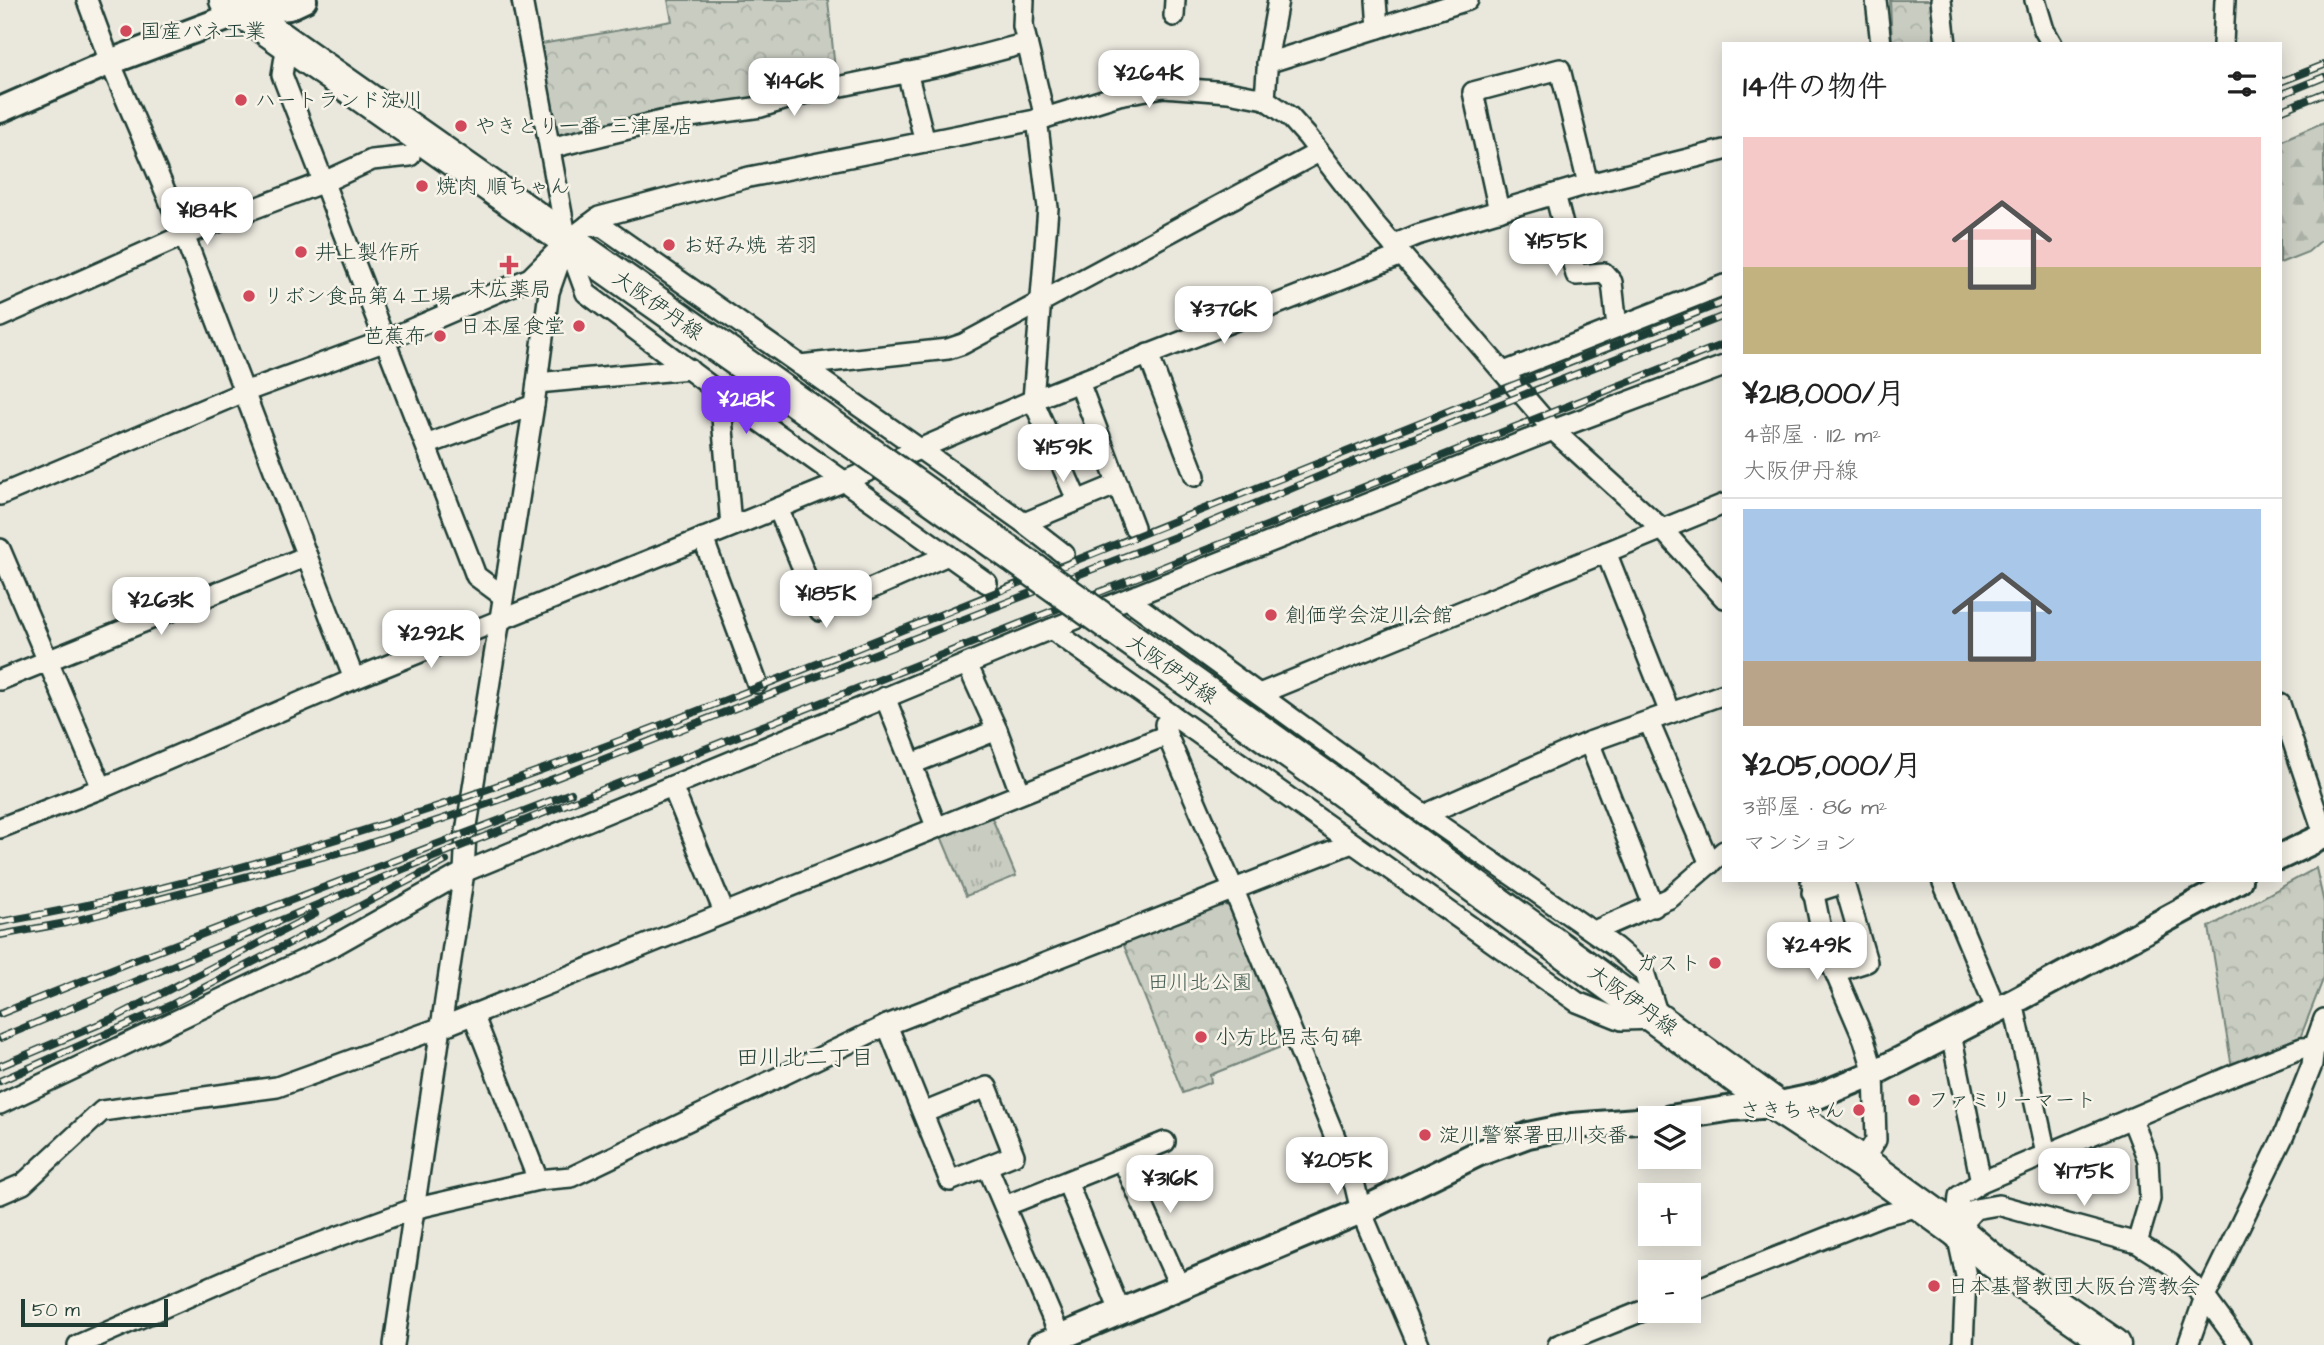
<!DOCTYPE html>
<html lang="ja">
<meta charset="utf-8">
<style>
:root{--surface:#fff;--page:#f2f2f2;--text:#222;--muted:#767676;--line:#e0e0e0;--accent:#7c3aed}
body{margin:0;font-family:"Architects Daughter","Klee One",sans-serif;background:var(--page);color:var(--text);height:100vh;display:flex;flex-direction:column;font-size:26px;white-space:nowrap}
*{box-sizing:border-box;margin:0}
p{font-size:23px;color:var(--muted)}
.icon{flex:none;width:38px;height:38px;fill:none;stroke:currentColor;stroke-width:2;stroke-linecap:round;stroke-linejoin:round}
.map{position:relative;flex:1;overflow:hidden}
.details{position:absolute;left:1722px;top:42px;width:560px;height:840px;display:flex;flex-direction:column;background:var(--surface);border-radius:0px;box-shadow:0 4px 18px #0003}
.details>*{flex:none}
.buttons{position:absolute;left:1638px;top:1106px;display:grid;gap:14px}
.buttons a{display:grid;place-items:center;width:63px;height:63px;border-radius:0px;background:var(--surface);box-shadow:0 4px 18px #0003;font-size:35px}
.scale{position:absolute;left:21px;bottom:18px;width:147px;box-sizing:border-box;padding-left:7px;border:4px solid #1f3d34;border-top:0;font-size:19px;line-height:24px;white-space:nowrap;color:#1f3d34;-webkit-text-stroke:5px #f7f3e8;paint-order:stroke}
.price{position:absolute;translate:-50% -60px;padding:0 16px;border-radius:14px;background:#fff;color:#222;font-size:23px;line-height:46px;filter:drop-shadow(0 2px 4px #0008)}
.price::after{content:'';position:absolute;left:50%;top:42px;width:21px;height:16px;margin-left:-10px;background:inherit;clip-path:polygon(0 0,100% 0,50% 100%)}
.price.current{background:var(--accent);color:#fff}
ul{padding:0;list-style:none}
li{display:grid;align-content:center;gap:14px;height:371px;padding:0 21px}
li+li{border-top:2px solid var(--line)}
li span{display:grid;place-items:center;height:217px;border-radius:0px;color:#555}
li>.icon{margin-inline-start:auto}
span .icon{width:126px;height:126px;fill:#fffc;stroke-width:1}
li b{font-size:30px}
h2{display:flex;justify-content:space-between;align-items:center;height:84px;padding:0 21px;font-size:30px}
.map>svg:first-child{display:block}
.grass{fill:url(#grass-tufts);stroke:#74847a;stroke-width:2}
.forest{fill:url(#forest-firs);stroke:#74847a;stroke-width:2}
.park{fill:url(#park-crowns);stroke:#74847a;stroke-width:2}
.lines{fill:none;stroke-linecap:round;stroke-linejoin:round}
.minor-casing{stroke:#1f3d34;stroke-width:24}
.tertiary-casing{stroke:#1f3d34;stroke-width:30}
.primary-casing{stroke:#1f3d34;stroke-width:37}
.minor{stroke:#f7f3e8;stroke-width:19}
.tertiary{stroke:#f7f3e8;stroke-width:24}
.primary{stroke:#f7f3e8;stroke-width:32}
.rail-casing{stroke:#1f3d34;stroke-width:8}
.rail{stroke:#f7f3e8;stroke-width:5;stroke-dasharray:16;stroke-linecap:butt}
.primary-bridge-casing{stroke:#1f3d34;stroke-width:37;stroke-linecap:butt}
.primary-bridge{stroke:#f7f3e8;stroke-width:32}
.poi-dot{fill:#d1495b;stroke:#f7f3e8;stroke-width:2.5}
.labels{text-anchor:middle;stroke-width:5;stroke-linejoin:round;paint-order:stroke}
.poi-label{font-size:21px;fill:#1f3d34;stroke:#f7f3e8;text-anchor:start}
.street-label{font-size:21px;fill:#1f3d34;stroke:#f7f3e8}
.park-label{font-size:21px;fill:#415a50;stroke:#f7f3e8}
.neighbourhood-label{font-size:23px;fill:#1f3d34;stroke:#f7f3e8}
</style>
<div class="map">
<svg width="2324" height="1345" viewBox="0 0 2324 1345">
<defs>
<pattern id="grass-tufts" width="24" height="20" patternUnits="userSpaceOnUse" patternTransform="scale(1.75)"><rect width="24" height="20" fill="#c8ccc1"/><path d="M3 7l-1-3M5 7V3M7 7l1-3M15 17l-1-3M17 17v-4M19 17l1-3" fill="none" stroke="#abb0a6"/></pattern>
<pattern id="forest-firs" width="22" height="20" patternUnits="userSpaceOnUse" patternTransform="scale(1.75)"><rect width="22" height="20" fill="#c8ccc1"/><path d="M5 1l3.5 6h-7zM16 11l3.5 6h-7z" fill="#abb0a6"/></pattern>
<pattern id="park-crowns" width="20" height="18" patternUnits="userSpaceOnUse" patternTransform="scale(1.75)"><rect width="20" height="18" fill="#c8ccc1"/><path d="M2 6a3 3 0 1 1 6 0M12 15a3 3 0 1 1 6 0" fill="none" stroke="#abb0a6"/></pattern>
</defs>
<rect width="100%" height="100%" fill="#eae8dd"/>
<filter id="ink" filterUnits="userSpaceOnUse"><feTurbulence type="fractalNoise" baseFrequency=".0143" numOctaves="2"/><feDisplacementMap in="SourceGraphic" scale="14" xChannelSelector="R" yChannelSelector="G"/><feConvolveMatrix kernelMatrix="1 2 1 2 8 2 1 2 1" color-interpolation-filters="sRGB"/></filter>
<g filter="url(#ink)">
<path class="grass" d="M990,813L1016,876L966,896L940,834Z"/>
<path class="forest" d="M2324,122V238L2308,252L2280,263V141Z"/>
<g class="park">
<path d="M668,0H828L836,80L773,94L690,109L557,141L541,44L672,21Z"/>
<path d="M1890,0H1931L1935,44H1892Z"/>
<path d="M2316,868L2324,903V977L2300,1038L2232,1068L2209,927Z"/>
<path d="M1221,904L1232,907L1286,1045L1210,1075L1211,1082L1183,1093L1123,943Z"/>
</g>
<g class="lines">
<defs>
<g id="minor">
<path d="M87,0L110,62L184,235L354,679"/>
<path d="M522,0L567,241L586,293L720,393L987,583"/>
<path d="M1024,0L1023,26L1045,118"/>
<path d="M1278,0L1268,56L1265,99L1290,117L1307,136L1375,224L1553,430L1662,529L1724,598"/>
<path d="M1376,0L1378,28"/>
<path d="M1876,0L1881,44"/>
<path d="M1941,0L1946,44"/>
<path d="M2035,0L2044,30L2052,44"/>
<path d="M1174,16L1175,0"/>
<path d="M287,44L282,75L467,552L476,576L503,596"/>
<path d="M2223,44L2225,0"/>
<path d="M1267,63L1468,0"/>
<path d="M907,72L925,142"/>
<path d="M1037,119L1048,208L1033,400L1077,500"/>
<path d="M550,148L661,121L761,107L803,94L944,65L1027,43"/>
<path d="M1555,194L1576,275L1604,273L1612,282L1617,327"/>
<path d="M1499,211L1473,92L1560,69L1588,184"/>
<path d="M588,225L603,227L920,449L1024,523L1064,554"/>
<path d="M1393,245L1417,235L1585,185L1724,150"/>
<path d="M0,317L184,235L324,182L372,160L410,156"/>
<path d="M1148,354L1195,476"/>
<path d="M800,365L948,349L963,344L1319,152"/>
<path d="M1504,372L1724,285"/>
<path d="M1079,382L1134,527"/>
<path d="M537,383L689,369"/>
<path d="M720,393L731,526"/>
<path d="M426,445L534,405"/>
<path d="M0,495L244,392L386,340L530,278L567,241L599,217L749,177L1045,118L1119,95L1164,87L1228,92L1265,99"/>
<path d="M778,508L820,611L948,555"/>
<path d="M1024,523L1118,484"/>
<path d="M703,538L757,683"/>
<path d="M0,549L102,788"/>
<path d="M1606,552L1670,713"/>
<path d="M1051,629L1577,1002L1622,1020L1659,1019L1644,972L1615,947L1428,817L1128,599"/>
<path d="M967,664L997,730L1020,792"/>
<path d="M0,680L307,556"/>
<path d="M1259,694L1724,504"/>
<path d="M885,697L936,826"/>
<path d="M2280,704L2324,834"/>
<path d="M1649,722L1710,864"/>
<path d="M1165,724L1167,735L1233,888L1355,1186L1361,1211L1418,1345"/>
<path d="M1589,742L1654,907"/>
<path d="M912,764L997,730"/>
<path d="M672,786L724,912"/>
<path d="M1428,817L1433,811L1589,742L1724,694"/>
<path d="M0,828L102,788L354,679L845,481L1033,400L1402,255"/>
<path d="M1811,880L1825,949L1864,1040L1874,1073L1876,1140L1862,1162"/>
<path d="M1942,880L1997,1011"/>
<path d="M1812,893L1844,883L1867,962L1835,972"/>
<path d="M1594,931L1670,898L1724,851"/>
<path d="M2013,1002L2046,1154"/>
<path d="M473,1014L538,1180"/>
<path d="M887,1025L950,1181L1014,1155L987,1087L923,1113"/>
<path d="M1951,1034L1981,1182"/>
<path d="M0,1104L333,946L464,872L1051,629L1553,430L1724,366"/>
<path d="M2132,1119L2148,1160L2150,1199L2137,1243"/>
<path d="M1123,1161L1180,1287"/>
<path d="M987,1166L1060,1336"/>
<path d="M1067,1182L1120,1311"/>
<path d="M0,1194L23,1184L102,1111L277,1087L442,1027L1167,735"/>
<path d="M1005,1206L1165,1142"/>
<path d="M1956,1230L1975,1209L1998,1205L2137,1243L2170,1264L2205,1297L2240,1345"/>
<path d="M1689,1292L1883,1215L1921,1206"/>
<path d="M78,1345L258,1266L413,1209L538,1180L571,1177L887,1025L1352,843"/>
<path d="M394,1345L464,872L466,832L534,405L549,292L563,252"/>
<path d="M1558,1345L1650,1308"/>
<path d="M1963,1345L1966,1276L1956,1230L1959,1196L1981,1182L2233,1075L2302,1048L2314,1047"/>
<path d="M2188,1345L2205,1297L2284,1135L2312,1065L2314,1047L2324,1019"/>
</g>
<g id="tertiary">
<path d="M0,110L110,62L243,12L289,7L304,0"/>
<path d="M2280,857L2324,836"/>
<path d="M1670,1118L1733,1108L1775,1105L1818,1096L1874,1073L2013,1002L2239,880"/>
<path d="M1041,1345L1361,1211L1477,1154L1528,1135L1572,1126L1650,1120"/>
</g>
<g id="primary">
<path d="M226,0L806,408"/>
<path d="M1331,782L1775,1105L1862,1162L1956,1230L1993,1261L2114,1345"/>
</g>
</defs>
<use href="#minor" class="minor-casing"/>
<use href="#tertiary" class="tertiary-casing"/>
<use href="#primary" class="primary-casing"/>
<use href="#minor" class="minor"/>
<use href="#tertiary" class="tertiary"/>
<use href="#primary" class="primary"/>
<defs>
<g id="rail">
<path d="M2280,82L2324,65"/>
<path d="M2280,95L2324,77"/>
<path d="M2280,111L2324,93"/>
<path d="M0,922C291,871 568,763 842,654C1136,538 1429,417 1724,302"/>
<path d="M0,935L66,923L353,849L499,800L1198,528L1358,460L1724,316"/>
<path d="M0,1014L132,961L571,793"/>
<path d="M0,1038L403,869L1724,344"/>
<path d="M0,1066L114,1018L315,914"/>
<path d="M0,1081L169,1006L446,861"/>
</g>
</defs>
<use href="#rail" class="rail-casing"/>
<use href="#rail" class="rail"/>
<defs>
<path id="primary-bridge" d="M806,408L1331,782"/>
</defs>
<use href="#primary-bridge" class="primary-bridge-casing"/>
<use href="#primary-bridge" class="primary-bridge"/>
</g>
</g>
<g class="poi-dot">
<circle cx="126" cy="31" r="7"/>
<circle cx="241" cy="100" r="7"/>
<circle cx="461" cy="126" r="7"/>
<circle cx="422" cy="186" r="7"/>
<circle cx="669" cy="245" r="7"/>
<circle cx="301" cy="252" r="7"/>
<path d="M505.5 254.5h7v7h7v7h-7v7h-7v-7h-7v-7h7z"/>
<circle cx="249" cy="296" r="7"/>
<circle cx="579" cy="326" r="7"/>
<circle cx="440" cy="336" r="7"/>
<circle cx="1271" cy="615" r="7"/>
<circle cx="1715" cy="963" r="7"/>
<circle cx="1201" cy="1037" r="7"/>
<circle cx="1914" cy="1100" r="7"/>
<circle cx="1859" cy="1110" r="7"/>
<circle cx="1425" cy="1135" r="7"/>
<circle cx="1934" cy="1286" r="7"/>
</g>
<g class="labels">
<g class="poi-label">
<text x="140" y="38">国産バネ工業</text>
<text x="255" y="107">ハートランド淀川</text>
<text x="475" y="133">やきとり一番 三津屋店</text>
<text x="436" y="193">焼肉 順ちゃん</text>
<text x="683" y="252">お好み焼 若羽</text>
<text x="315" y="259">井上製作所</text>
<text x="509" y="296" text-anchor="middle">末広薬局</text>
<text x="263" y="303">リボン食品第４工場</text>
<text x="565" y="333" text-anchor="end">日本屋食堂</text>
<text x="426" y="343" text-anchor="end">芭蕉布</text>
<text x="1285" y="622">創価学会淀川会館</text>
<text x="1701" y="970" text-anchor="end">ガスト</text>
<text x="1215" y="1044">小方比呂志句碑</text>
<text x="1928" y="1107">ファミリーマート</text>
<text x="1845" y="1117" text-anchor="end">さきちゃん</text>
<text x="1439" y="1142">淀川警察署田川交番</text>
<text x="1948" y="1293">日本基督教団大阪台湾教会</text>
</g>
<g class="street-label">
<text transform="translate(658 305) rotate(35)" y="7">大阪伊丹線</text>
<text transform="translate(1172 669) rotate(35)" y="7">大阪伊丹線</text>
<text transform="translate(1633 1000) rotate(36)" y="7">大阪伊丹線</text>
</g>
<g class="park-label">
<text x="1200" y="989">田川北公園</text>
</g>
<g class="neighbourhood-label">
<text x="805" y="1065">田川北二丁目</text>
</g>
</g>
</svg>
<div class="buttons">
<a><svg class="icon" aria-label="layers" viewBox="0 0 24 24"><path d="M12 4l9 5-9 5-9-5zM3 14l9 5 9-5"/></svg></a>
<a>+</a>
<a>−</a>
</div>
<div class="scale">50 m</div>
<b class="price" style="left:1149px;top:110px">¥264K</b>
<b class="price" style="left:794px;top:118px">¥146K</b>
<b class="price" style="left:207px;top:247px">¥184K</b>
<b class="price" style="left:1556px;top:278px">¥155K</b>
<b class="price" style="left:1224px;top:346px">¥376K</b>
<b class="price current" style="left:746px;top:436px">¥218K</b>
<b class="price" style="left:1063px;top:484px">¥159K</b>
<b class="price" style="left:826px;top:630px">¥185K</b>
<b class="price" style="left:161px;top:637px">¥263K</b>
<b class="price" style="left:431px;top:670px">¥292K</b>
<b class="price" style="left:1817px;top:982px">¥249K</b>
<b class="price" style="left:1337px;top:1197px">¥205K</b>
<b class="price" style="left:2084px;top:1208px">¥175K</b>
<b class="price" style="left:1170px;top:1215px">¥316K</b>
<section class="details">
<h2>14件の物件<svg class="icon" aria-label="filters" viewBox="0 0 24 24"><path d="M4 7h16M4 17h16"/><circle cx="9" cy="7" r="2"/><circle cx="15" cy="17" r="2"/></svg></h2>
<ul>
<li><span style="background:linear-gradient(#f6c9c9 60%,#c2b280 0)"><svg class="icon" aria-label="home" viewBox="0 0 24 24"><path d="M3 11l9-7 9 7M6 9v11h12V9"/></svg></span><div><b>¥218,000/月</b><p>4部屋 · 112 m²</p><p>大阪伊丹線</p></div></li>
<li><span style="background:linear-gradient(#a9c7e8 70%,#b9a48a 0)"><svg class="icon" aria-label="home" viewBox="0 0 24 24"><path d="M3 11l9-7 9 7M6 9v11h12V9"/></svg></span><div><b>¥205,000/月</b><p>3部屋 · 86 m²</p><p>マンション</p></div></li>
</ul>
</section>
</div>
